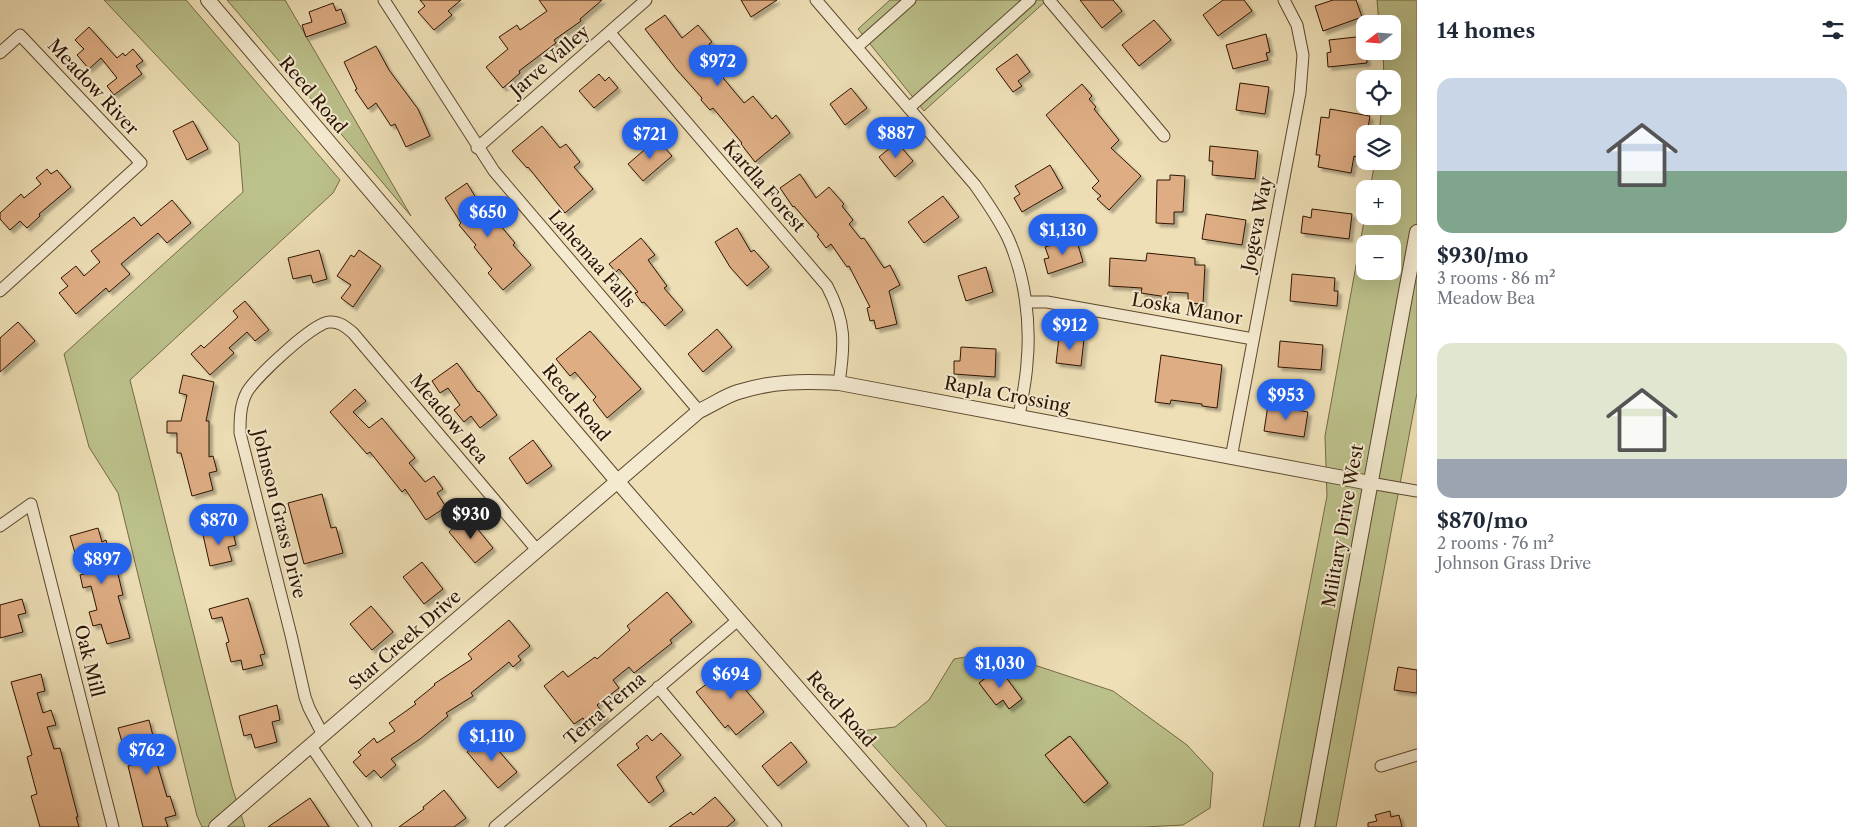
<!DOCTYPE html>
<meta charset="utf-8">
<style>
:root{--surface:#fff;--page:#f2f2f3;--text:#1f2937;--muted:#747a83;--accent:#2563eb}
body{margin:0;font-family:"Libre Caslon Text",serif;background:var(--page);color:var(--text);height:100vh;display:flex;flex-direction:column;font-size:19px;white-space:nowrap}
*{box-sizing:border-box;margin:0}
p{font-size:16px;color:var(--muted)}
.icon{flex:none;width:28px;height:28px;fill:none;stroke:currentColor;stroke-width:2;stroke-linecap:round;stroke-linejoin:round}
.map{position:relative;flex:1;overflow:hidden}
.panel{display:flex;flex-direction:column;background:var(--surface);width:450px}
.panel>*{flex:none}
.needle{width:32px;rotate:253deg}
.fabs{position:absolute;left:1356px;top:15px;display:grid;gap:10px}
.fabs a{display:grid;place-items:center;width:45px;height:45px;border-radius:10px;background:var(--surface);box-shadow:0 5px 20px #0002;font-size:25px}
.price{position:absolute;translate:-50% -42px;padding:0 11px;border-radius:18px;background:var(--accent);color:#fff;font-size:16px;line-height:32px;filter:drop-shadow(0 1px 2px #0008)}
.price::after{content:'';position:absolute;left:50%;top:30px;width:15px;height:11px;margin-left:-8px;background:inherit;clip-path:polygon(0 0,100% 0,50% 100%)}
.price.active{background:#222;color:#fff}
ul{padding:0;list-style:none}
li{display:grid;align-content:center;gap:10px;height:265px;padding:0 20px}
li span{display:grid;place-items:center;height:155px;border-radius:15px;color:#555}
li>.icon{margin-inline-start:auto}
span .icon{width:90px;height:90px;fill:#fffc;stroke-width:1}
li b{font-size:21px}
h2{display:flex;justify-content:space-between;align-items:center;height:60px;padding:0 20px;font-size:21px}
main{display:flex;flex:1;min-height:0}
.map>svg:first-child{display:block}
.green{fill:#bcc18b;stroke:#746a46;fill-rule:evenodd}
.building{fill:#dead84;stroke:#2d1400;filter:url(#shadow)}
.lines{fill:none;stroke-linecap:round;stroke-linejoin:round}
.minor-casing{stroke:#5d472e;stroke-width:13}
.tertiary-casing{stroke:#5d472e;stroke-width:16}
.minor{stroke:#f4ead0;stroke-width:11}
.tertiary{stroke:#f4ead0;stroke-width:14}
.labels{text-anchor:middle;stroke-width:4;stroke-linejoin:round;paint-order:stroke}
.street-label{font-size:18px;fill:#2d1400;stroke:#f4ead0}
</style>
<main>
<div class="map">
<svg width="1417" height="827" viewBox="0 0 1417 827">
<defs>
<filter id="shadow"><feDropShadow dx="3.5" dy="3.5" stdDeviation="1" flood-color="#0004"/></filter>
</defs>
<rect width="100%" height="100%" fill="#eedfb6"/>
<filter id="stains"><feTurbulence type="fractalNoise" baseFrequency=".004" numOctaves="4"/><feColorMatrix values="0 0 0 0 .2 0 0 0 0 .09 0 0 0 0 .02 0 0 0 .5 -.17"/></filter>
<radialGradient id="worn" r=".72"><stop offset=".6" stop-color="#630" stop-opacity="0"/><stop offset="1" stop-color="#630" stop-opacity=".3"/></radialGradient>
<g class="green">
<path d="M104,0H186L340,180L333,193L130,380L232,787L245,827H202L197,816L118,493L89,447L64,354L243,192L239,143Z"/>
<path d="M227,0H285L411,216Z"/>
<path d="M890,0H1047L924,111L858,29Z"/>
<path d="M1377,0H1417V393L1336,827H1263L1327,496L1325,436L1365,216H1392V189H1370L1375,161H1392V134H1379L1382,106H1392V79H1384L1383,51H1392V24H1379ZM1365,244H1392V271H1365Z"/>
<path d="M995,652L1113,691L1187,745L1213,773L1210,808L1183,825L1144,827H947L860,731L895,727L929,700L954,659ZM999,668L1022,699L1009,709L1003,700L996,705L979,683ZM1069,736L1108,783L1084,803L1045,755Z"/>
</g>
<g class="building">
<path d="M420,0H461L448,11L452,15L434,30L418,12L425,6Z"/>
<path d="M539,0H602L580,19L581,21L554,40L556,43L519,71L520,73L503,88L486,67L508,49L499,37L517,25L520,30L547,11Z"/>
<path d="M741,0H777L751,17Z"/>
<path d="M1080,0H1113L1122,11L1102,28Z"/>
<path d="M1223,0H1244L1252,11L1218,36L1203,15Z"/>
<path d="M1333,0H1356L1362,17L1323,31L1315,6Z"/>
<path d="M333,3L336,11L341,9L346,23L306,37L302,25L312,22L309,12Z"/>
<path d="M665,15L682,38L698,25L712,42L709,44L728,66L719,73L744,103L753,96L772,119L776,115L790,133L755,162L741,144L742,143L713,108L710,110L701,100L702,98L677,70L645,29Z"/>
<path d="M1154,20L1171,40L1139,66L1122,45Z"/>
<path d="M89,27L117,58L123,53L125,56L133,49L143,61L136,66L142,74L114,95L107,86L117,78L101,58L89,69L77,55L84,49L75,40Z"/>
<path d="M1266,34L1270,52L1266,53L1268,60L1233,69L1226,45Z"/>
<path d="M1365,36L1367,63L1328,67L1327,53L1331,52L1329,40Z"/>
<path d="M376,46L389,70L418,109L430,136L406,147L395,124L391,126L376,103L368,109L355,90L357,89L344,62Z"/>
<path d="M1017,54L1030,72L1018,81L1022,86L1013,92L996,69Z"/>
<path d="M599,74L605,81L609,77L618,88L594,108L579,91Z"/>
<path d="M1240,83L1269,87L1265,114L1236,110Z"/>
<path d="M1082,84L1092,96L1089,99L1096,107L1094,109L1119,140L1111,148L1141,176L1109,210L1097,199L1101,196L1092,188L1099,181L1046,115Z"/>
<path d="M851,88L867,108L845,125L830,104Z"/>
<path d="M1330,109L1370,116L1367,134H1365V141L1360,140L1357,157L1354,156L1351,173L1318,167L1320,155H1316L1321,117L1329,118Z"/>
<path d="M193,121L208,149L187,160L173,131Z"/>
<path d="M542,126L560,148L566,144L580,162L574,167L593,189L565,213L528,167L527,168L512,151Z"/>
<path d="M657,139L672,156L643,181L628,164Z"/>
<path d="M897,142L913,161L895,177L879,157Z"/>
<path d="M1210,146L1258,151L1255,179L1212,175L1213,161H1209Z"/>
<path d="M1050,165L1063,188L1022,212L1014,198L1020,194L1015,186Z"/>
<path d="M47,169L51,174L57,170L71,187L39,214L40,216L27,228L20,221L10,230L0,219V213L21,194L24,198L41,184L36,178Z"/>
<path d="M800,174L816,198L829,187L844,204L842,206L853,220L849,224L861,239L864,238L884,268L890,265L900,285L889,291L897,324L876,329L874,320L870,321L867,308L870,307L849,266L847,267L831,244L826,248L817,236L819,235L794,206L793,207L780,188Z"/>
<path d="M1170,175L1185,176L1183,212H1174V224L1156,223L1157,180H1170Z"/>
<path d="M467,183L482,208L499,227L500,225L515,243L513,245L531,265L503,290L488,273L492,269L474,247L476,245L459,225L461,223L445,198Z"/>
<path d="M943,196L959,217L924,243L908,222Z"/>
<path d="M172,200L191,223L167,243L158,233L121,264L130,274L109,292L106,288L76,314L59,293L68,286L61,278L76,266L84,276L100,262L91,251L134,217L141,226Z"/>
<path d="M1312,209L1352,214L1349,239L1301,233L1303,216L1311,218Z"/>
<path d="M1206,214L1246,220L1242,245L1202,239Z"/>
<path d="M737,228L751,252L754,250L769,267L747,286L730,267L715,242Z"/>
<path d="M641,238L655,255L648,260L667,286L664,288L683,310L665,326L644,302L642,303L635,293L638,292L619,269L616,272L609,264Z"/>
<path d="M1076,238L1083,262L1048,274L1044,259L1049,258L1045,247Z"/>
<path d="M319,250L327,279L313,283L311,275L293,279L288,258Z"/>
<path d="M359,250L381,266L353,307L341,298L351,285L337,276L351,255L354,257Z"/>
<path d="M1147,253L1195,258V265H1205L1203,304L1188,303V293L1168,292L1167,297L1141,293L1142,288L1109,286L1110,258L1146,261Z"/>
<path d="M986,267L993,292L966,301L958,276Z"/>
<path d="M1292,274L1335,278L1334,291H1338L1337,306L1290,301Z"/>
<path d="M245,301L269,330L255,341L247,332L229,348L234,353L210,375L191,354L201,345L204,348L238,317L233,311Z"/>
<path d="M18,322L35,341L0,372V338Z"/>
<path d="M717,329L732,347L703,372L688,354Z"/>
<path d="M590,331L641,389L607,418L593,400L596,397L575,372L570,376L556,359Z"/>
<path d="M1059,337L1084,339L1081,366L1056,363Z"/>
<path d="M1280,341L1323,345L1321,370L1278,367Z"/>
<path d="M961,347L996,349L995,377L954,374V361H960Z"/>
<path d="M1161,355L1222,365L1217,408L1202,406V404L1171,400L1170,404L1155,402Z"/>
<path d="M457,363L478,392L479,391L497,415L480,428L471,416L464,422L454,410L460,405L448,388L440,393L432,381Z"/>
<path d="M183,375L214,382L206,421H209V457L213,456L217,471L209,473L213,490L192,496L181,453H177V433H167V421H181L187,395L179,393Z"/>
<path d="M355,389L366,401L353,412L369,428L382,418L415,458L409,463L425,482L434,476L443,489L437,493L446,507L426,520L405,489L402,492L370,452L367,454L330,412Z"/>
<path d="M1268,405L1308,412L1304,437L1264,431Z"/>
<path d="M533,440L552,466L527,484L509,458Z"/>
<path d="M322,494L331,528L336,527L343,553L304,564L288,503Z"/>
<path d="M467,516L493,548L475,563L449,532Z"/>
<path d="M98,528L102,542L106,540L113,566H116L123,595L118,596L130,638L107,644L101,624L93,626L89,612L97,610L91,586L83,588L80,575L88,573L82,551L75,553L70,536Z"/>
<path d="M232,528L236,545L228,547L232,561L210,566L203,535Z"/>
<path d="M422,562L443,589L424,604L403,577Z"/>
<path d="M667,592L692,622L670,640L672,643L634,673L629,667L613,680L619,688L597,705L606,717L591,729L583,718L574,724L544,686L563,671L568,677L595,657L597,659L630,630L627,626Z"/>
<path d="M248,598L265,654L260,655L263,665L243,670L241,660L231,662L226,643L229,642L222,617L212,619L209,609Z"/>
<path d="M22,599L26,613L18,615L23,632L0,638V605Z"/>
<path d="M371,606L393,632L372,650L350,624Z"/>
<path d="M509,620L530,646L518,656L521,660L513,667L509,662L471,693L473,696L446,713L448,716L420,739L391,759L396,765L381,778L374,770L366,777L353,762L361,755L358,752L374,738L377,743L395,731L389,723L416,704L414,702L435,685L434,684L472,659L468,654Z"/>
<path d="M733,664L749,685L744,688L764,712L736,735L728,725L725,728L696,692Z"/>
<path d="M1398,667L1417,670V693L1394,690Z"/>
<path d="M999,668L1022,699L1009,709L1003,700L996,705L979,683Z"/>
<path d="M41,674L45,691L37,693L43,713L51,710L56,725L47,727L54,749L60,748L78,817H76L79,827H40L31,796L37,794L27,757L32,755L11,682Z"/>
<path d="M277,705L280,720L272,722L277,742L255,748L251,734L244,736L239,716Z"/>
<path d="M149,720L157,752L154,753L167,797L170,796L176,815L165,818L168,827H143L128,766L136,764L130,740L122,742L118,728Z"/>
<path d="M661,733L681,755L656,777L664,791L649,803L617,765L639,748L636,744L647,735L652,741Z"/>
<path d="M486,736L517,772L498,788L467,752Z"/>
<path d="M1070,736L1108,783L1084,803L1045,755Z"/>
<path d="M791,742L807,762L778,786L762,766Z"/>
<path d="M444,790L466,818L454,827H399L424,809L423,807Z"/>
<path d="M715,797L735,820L727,827H669L691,812L693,815Z"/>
<path d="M310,798L329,827H268Z"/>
<path d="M1390,811L1391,817L1399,815L1402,827H1368V823L1377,821L1375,815Z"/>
</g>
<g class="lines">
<defs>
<g id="minor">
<path d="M384,0L494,171L699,411"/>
<path d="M816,0L975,185C987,202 999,219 1008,238C1025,276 1031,322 1027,363C1026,381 1022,399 1019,416"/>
<path d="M1049,0L1164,136"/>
<path d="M610,33L827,286C846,322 845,343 839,383"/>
<path d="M857,47L910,0"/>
<path d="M0,53L20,35L141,163L0,291"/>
<path d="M909,108L1030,0"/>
<path d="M477,148L646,0"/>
<path d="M1026,302H1047L1253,339"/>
<path d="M1231,458L1300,93L1303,55L1297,25L1284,0"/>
<path d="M1370,483L1417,491"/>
<path d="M0,526L31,504L113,827"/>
<path d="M658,687L776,827"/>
<path d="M323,735L309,708L305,697L291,635L240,433C240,419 240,405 247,392C256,377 313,323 329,322C339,321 346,327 353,333L537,550"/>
<path d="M311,746L366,827"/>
<path d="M1381,766L1417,755"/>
<path d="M495,827L738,620"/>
</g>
<g id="tertiary">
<path d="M208,0L618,482L919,827"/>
<path d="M216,827L699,411C712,405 725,396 738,392C773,381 804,381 839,383L1370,483"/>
<path d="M1307,827L1417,232"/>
</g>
</defs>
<use href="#minor" class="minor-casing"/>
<use href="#tertiary" class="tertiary-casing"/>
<use href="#minor" class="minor"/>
<use href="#tertiary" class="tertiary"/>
</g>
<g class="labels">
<g class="street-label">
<text transform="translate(550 61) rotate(-41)" y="6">Jarve Valley</text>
<text transform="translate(93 87) rotate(47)" y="6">Meadow River</text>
<text transform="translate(313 95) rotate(50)" y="6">Reed Road</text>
<text transform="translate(764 186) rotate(49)" y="6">Kardla Forest</text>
<text transform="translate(1257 224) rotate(-79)" y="6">Jogeva Way</text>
<text transform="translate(592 259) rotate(49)" y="6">Lahemaa Falls</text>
<text transform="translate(1187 309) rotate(10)" y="6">Loska Manor</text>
<text transform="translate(1007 395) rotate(11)" y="6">Rapla Crossing</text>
<text transform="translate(576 403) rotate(50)" y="6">Reed Road</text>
<text transform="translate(449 419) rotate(50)" y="6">Meadow Bea</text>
<text transform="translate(279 514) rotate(76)" y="6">Johnson Grass Drive</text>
<text transform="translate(1343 526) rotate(-80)" y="6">Military Drive West</text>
<text transform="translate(405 640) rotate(-41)" y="6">Star Creek Drive</text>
<text transform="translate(89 661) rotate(76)" y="6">Oak Mill</text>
<text transform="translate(605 709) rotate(-41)" y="6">Terra Ferna</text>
<text transform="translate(841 709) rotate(49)" y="6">Reed Road</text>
</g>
</g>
<rect width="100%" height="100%" filter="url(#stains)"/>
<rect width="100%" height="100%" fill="url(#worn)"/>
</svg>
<div class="fabs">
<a><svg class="needle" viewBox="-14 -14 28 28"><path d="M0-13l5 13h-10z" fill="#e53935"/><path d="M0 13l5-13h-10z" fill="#747a83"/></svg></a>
<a><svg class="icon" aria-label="locate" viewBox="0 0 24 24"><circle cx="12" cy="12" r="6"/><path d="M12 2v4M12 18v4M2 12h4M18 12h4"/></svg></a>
<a><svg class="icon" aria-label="layers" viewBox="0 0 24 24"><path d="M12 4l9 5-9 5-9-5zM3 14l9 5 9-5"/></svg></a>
<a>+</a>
<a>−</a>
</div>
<b class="price" style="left:718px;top:87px">$972</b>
<b class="price" style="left:896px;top:159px">$887</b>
<b class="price" style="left:650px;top:160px">$721</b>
<b class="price" style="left:488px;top:238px">$650</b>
<b class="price" style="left:1063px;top:256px">$1,130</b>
<b class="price" style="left:1070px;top:351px">$912</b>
<b class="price" style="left:1286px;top:421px">$953</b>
<b class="price active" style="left:471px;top:540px">$930</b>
<b class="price" style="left:219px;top:546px">$870</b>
<b class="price" style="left:102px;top:585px">$897</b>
<b class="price" style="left:1000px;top:689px">$1,030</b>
<b class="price" style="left:731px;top:700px">$694</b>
<b class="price" style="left:492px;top:762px">$1,110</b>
<b class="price" style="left:147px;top:776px">$762</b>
</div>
<section class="panel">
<h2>14 homes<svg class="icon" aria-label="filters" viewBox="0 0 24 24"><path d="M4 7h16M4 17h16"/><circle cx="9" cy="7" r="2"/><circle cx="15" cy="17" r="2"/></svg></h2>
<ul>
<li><span style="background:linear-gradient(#c9d6e8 60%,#7fa58c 0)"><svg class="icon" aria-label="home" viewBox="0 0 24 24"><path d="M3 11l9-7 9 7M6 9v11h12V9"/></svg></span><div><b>$930/mo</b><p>3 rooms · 86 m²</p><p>Meadow Bea</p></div></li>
<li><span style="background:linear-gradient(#dfe7d0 75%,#9aa5b1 0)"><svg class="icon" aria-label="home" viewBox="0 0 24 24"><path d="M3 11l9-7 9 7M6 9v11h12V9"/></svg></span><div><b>$870/mo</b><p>2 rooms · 76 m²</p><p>Johnson Grass Drive</p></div></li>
</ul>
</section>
</main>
